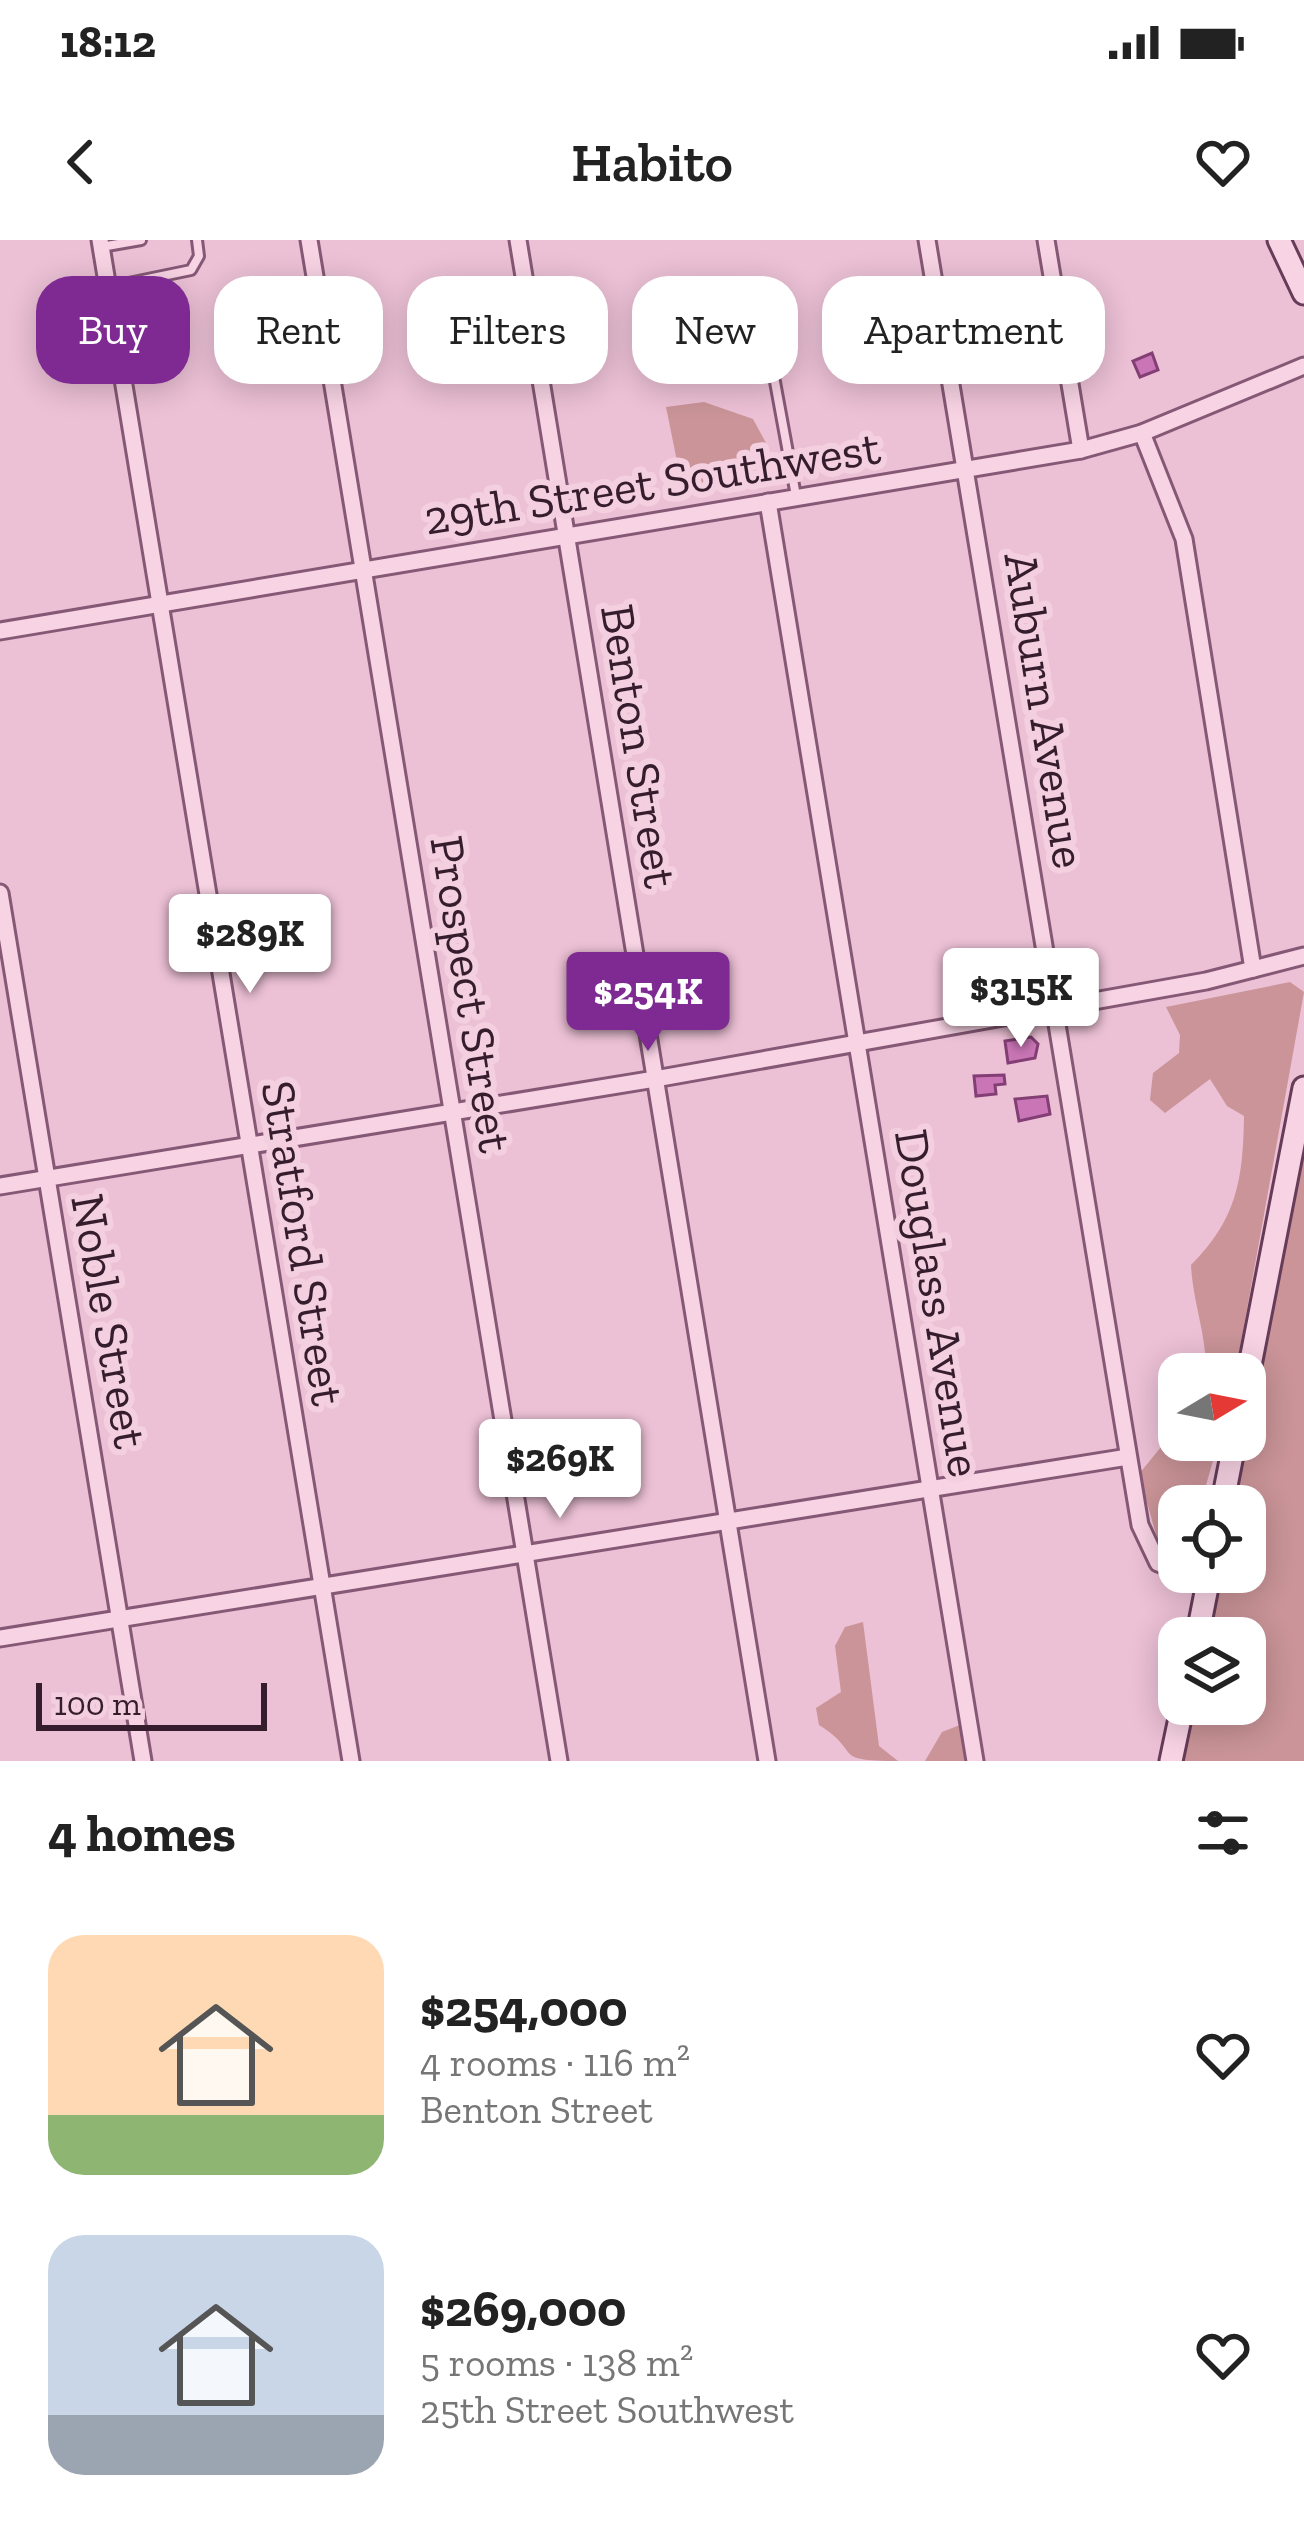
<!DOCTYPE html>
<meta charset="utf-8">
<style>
:root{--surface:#fff;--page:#f2f2f2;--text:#222;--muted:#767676;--accent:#7e2a92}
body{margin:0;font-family:"Zilla Slab",serif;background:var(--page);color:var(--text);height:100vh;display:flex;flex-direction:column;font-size:45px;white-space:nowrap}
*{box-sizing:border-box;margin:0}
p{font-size:39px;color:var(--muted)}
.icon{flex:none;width:66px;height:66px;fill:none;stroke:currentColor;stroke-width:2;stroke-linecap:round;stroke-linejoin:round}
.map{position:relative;height:1521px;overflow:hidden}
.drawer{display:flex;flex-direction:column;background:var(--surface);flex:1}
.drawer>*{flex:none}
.banner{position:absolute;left:36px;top:36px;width:1233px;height:108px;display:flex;gap:24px}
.needle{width:78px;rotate:80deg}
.buttons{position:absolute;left:1158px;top:1113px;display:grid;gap:24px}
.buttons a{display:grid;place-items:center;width:108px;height:108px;border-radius:24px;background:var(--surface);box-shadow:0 6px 30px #0003;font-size:60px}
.scale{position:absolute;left:36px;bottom:30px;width:231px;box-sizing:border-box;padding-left:12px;border:6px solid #351d2d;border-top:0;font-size:33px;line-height:42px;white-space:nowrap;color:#351d2d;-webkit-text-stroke:9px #f4cfe0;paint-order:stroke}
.price{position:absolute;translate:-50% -102px;padding:0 27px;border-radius:12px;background:#fff;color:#222;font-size:39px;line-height:78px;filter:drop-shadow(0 3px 6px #0008)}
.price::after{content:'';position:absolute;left:50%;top:72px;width:36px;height:27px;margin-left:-18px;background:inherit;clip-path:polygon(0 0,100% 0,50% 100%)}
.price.selected{background:var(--accent);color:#fff}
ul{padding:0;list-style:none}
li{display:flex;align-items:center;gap:36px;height:300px;padding:0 48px}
li span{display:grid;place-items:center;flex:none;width:336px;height:240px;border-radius:36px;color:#555}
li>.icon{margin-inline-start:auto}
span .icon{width:144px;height:144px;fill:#fffc;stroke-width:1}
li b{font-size:51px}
h2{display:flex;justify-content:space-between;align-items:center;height:144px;padding:0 48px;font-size:51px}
.tag{padding:0 42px;border-radius:36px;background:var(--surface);box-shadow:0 6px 30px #0003;font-size:42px;line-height:108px}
.tag.selected{background:var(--accent);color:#fff}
.status{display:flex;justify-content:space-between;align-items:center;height:84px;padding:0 60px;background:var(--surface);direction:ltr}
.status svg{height:33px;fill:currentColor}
header{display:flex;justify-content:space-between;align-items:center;height:156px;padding:0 48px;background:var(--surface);font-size:54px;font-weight:600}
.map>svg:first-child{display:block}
.green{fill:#ca9498}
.building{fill:#ca76b6;stroke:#833f75;stroke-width:3}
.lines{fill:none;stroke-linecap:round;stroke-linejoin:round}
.service-casing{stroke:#855875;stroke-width:14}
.minor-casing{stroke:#855875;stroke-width:21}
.secondary-casing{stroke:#663c59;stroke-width:27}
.service{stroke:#f8d3e4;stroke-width:8}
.minor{stroke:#f8d3e4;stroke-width:15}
.secondary{stroke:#f8d3e4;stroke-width:21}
.labels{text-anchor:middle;stroke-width:12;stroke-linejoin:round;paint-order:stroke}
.street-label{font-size:48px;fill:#351d2d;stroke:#f4cfe0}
</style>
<div class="status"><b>18:12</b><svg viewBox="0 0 49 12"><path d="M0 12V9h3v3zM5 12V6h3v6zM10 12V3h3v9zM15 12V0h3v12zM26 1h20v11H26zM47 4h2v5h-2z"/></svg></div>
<header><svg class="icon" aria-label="back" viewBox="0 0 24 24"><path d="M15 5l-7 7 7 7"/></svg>Habito<svg class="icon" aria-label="heart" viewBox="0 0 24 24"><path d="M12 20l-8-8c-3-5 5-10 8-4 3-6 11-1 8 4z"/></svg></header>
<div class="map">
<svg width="1304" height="1521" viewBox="0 0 1304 1521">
<rect width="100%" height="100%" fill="#ecc0d5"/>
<g class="green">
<path d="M704,162L753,179L766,203L769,232L682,246L666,167Z"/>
<path d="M1290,742L1304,752L1238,1119L1235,1134H1206C1207,1095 1193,1064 1191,1025C1237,979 1243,940 1244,876L1227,866L1210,839L1165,873L1150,860L1153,833L1179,813L1180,795L1166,767Z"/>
<path d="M1304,911V1521H1182L1193,1464H1245V1398H1206L1219,1332H1245V1266H1232Z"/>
<path d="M1179,1185V1200H1219L1200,1266H1179L1176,1322L1159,1305L1139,1234Z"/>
<path d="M863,1382L879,1506L898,1521C829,1521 864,1513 819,1485L816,1468L841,1452L835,1406L845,1387Z"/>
<path d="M965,1483L970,1521H925L942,1492Z"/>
</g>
<g class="building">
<path d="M1152,113L1158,130L1140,137L1133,121Z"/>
<path d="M1031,797L1038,804L1035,818L1008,823L1005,801Z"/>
<path d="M1004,835L1005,844L995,845L996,854L976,856L974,836Z"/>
<path d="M1047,856L1050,874L1019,881L1015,859Z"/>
</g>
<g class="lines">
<defs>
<g id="service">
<path d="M101,7L141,0"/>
<path d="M109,47L191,30L199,16L197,0"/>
<path d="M764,82L796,256"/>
</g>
<g id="minor">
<path d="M100,0L351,1521"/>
<path d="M309,0L559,1521"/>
<path d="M518,0L767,1521"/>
<path d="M927,0L1140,1285L1158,1323L1208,1342"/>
<path d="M1046,0L1081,210"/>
<path d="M1142,193L1184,299L1253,729"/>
<path d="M768,262L975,1521"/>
<path d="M0,391L1081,210L1142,193L1304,126"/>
<path d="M0,653L143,1521"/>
<path d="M0,946L655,839L1206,741L1304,716"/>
<path d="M0,1398L1128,1217"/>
</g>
<g id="secondary">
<path d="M1279,0L1304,53"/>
<path d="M1245,1151L1304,848"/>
<path d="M1222,1266L1235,1200"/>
<path d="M1197,1398L1210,1332"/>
<path d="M1171,1521L1183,1464"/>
</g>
</defs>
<use href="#service" class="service-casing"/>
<use href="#minor" class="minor-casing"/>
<use href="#secondary" class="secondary-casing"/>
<use href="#service" class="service"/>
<use href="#minor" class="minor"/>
<use href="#secondary" class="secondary"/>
</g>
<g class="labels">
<g class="street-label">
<text transform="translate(652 242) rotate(-9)" y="17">29th Street Southwest</text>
<text transform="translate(1046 470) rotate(81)" y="17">Auburn Avenue</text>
<text transform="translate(640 506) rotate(81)" y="17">Benton Street</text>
<text transform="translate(472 754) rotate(81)" y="17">Prospect Street</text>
<text transform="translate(304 1003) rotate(81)" y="17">Stratford Street</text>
<text transform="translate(939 1063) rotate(81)" y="17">Douglass Avenue</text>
<text transform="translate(110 1081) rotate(80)" y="17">Noble Street</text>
</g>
</g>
</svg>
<div class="buttons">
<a><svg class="needle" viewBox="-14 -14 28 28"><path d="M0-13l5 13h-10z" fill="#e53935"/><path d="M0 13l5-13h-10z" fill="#767676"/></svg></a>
<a><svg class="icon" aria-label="locate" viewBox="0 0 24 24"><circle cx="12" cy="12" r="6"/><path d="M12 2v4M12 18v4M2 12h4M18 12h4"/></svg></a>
<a><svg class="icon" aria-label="layers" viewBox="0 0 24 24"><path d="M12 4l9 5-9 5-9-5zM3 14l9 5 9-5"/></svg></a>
</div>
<div class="scale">100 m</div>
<b class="price" style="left:250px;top:756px">$289K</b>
<b class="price" style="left:1021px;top:810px">$315K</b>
<b class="price selected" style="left:648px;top:814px">$254K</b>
<b class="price" style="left:560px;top:1281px">$269K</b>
<div class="banner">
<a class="tag selected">Buy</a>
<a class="tag">Rent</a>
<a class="tag">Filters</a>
<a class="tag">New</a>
<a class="tag">Apartment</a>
</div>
</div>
<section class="drawer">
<h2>4 homes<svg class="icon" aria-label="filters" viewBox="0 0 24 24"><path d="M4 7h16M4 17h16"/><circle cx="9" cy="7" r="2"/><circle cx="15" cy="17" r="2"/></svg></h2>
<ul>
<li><span style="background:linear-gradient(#ffd9b3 75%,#8fb573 0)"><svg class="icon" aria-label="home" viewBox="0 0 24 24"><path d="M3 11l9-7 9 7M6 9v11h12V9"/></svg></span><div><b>$254,000</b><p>4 rooms · 116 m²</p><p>Benton Street</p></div><svg class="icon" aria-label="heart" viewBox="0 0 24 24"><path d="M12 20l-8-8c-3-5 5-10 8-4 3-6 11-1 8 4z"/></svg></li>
<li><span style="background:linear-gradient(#c9d6e8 75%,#9aa5b1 0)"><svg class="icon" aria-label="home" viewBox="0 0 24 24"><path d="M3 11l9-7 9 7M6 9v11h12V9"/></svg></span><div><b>$269,000</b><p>5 rooms · 138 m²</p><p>25th Street Southwest</p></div><svg class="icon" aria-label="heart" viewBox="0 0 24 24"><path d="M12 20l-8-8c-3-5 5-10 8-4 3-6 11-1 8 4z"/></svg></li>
</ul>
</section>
